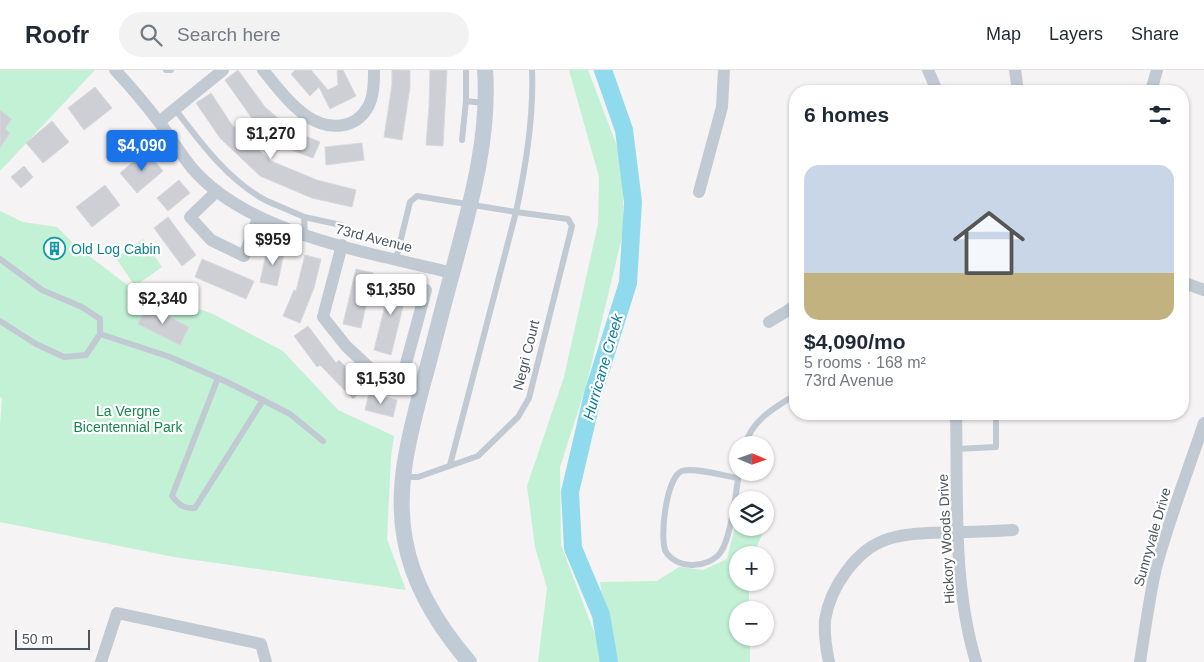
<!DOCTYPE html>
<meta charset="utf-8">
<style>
:root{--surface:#fff;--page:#f2f2f3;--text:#1f2937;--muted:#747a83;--line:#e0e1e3;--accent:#1a73e8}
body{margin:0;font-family:Helvetica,sans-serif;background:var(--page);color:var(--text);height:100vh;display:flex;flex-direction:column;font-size:19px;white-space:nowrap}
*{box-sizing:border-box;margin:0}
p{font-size:16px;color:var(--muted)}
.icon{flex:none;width:28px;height:28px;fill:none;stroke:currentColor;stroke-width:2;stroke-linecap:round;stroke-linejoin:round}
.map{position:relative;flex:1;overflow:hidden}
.panel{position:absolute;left:789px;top:15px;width:400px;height:335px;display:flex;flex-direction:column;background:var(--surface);border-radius:20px;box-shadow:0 1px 4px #0004}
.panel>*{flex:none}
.needle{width:32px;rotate:92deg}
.controls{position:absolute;left:729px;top:366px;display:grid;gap:10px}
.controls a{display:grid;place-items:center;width:45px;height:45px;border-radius:50%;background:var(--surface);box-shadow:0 1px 4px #0004;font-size:25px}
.scale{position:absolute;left:15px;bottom:12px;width:75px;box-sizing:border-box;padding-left:5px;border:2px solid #4a5661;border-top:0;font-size:14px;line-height:18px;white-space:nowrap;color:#4a5661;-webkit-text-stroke:4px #fff;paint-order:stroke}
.price{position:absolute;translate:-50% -42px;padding:0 11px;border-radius:5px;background:#fff;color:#222;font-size:16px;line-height:32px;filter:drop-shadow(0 1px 2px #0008)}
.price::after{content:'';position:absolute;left:50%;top:30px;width:15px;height:11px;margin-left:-8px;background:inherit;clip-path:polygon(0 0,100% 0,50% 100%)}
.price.selected{background:var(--accent);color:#fff}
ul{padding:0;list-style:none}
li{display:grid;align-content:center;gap:10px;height:265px;padding:0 15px}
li+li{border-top:1px solid var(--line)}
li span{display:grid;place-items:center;height:155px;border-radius:15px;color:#555}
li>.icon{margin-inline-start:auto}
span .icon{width:90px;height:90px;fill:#fffc;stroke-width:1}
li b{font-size:21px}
h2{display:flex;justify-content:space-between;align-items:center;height:60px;padding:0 15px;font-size:21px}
header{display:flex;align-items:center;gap:30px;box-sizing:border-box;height:70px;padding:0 25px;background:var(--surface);border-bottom:1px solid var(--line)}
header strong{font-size:24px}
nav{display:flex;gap:28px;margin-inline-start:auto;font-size:18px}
.search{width:350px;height:45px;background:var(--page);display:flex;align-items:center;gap:12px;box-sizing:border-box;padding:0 18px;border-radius:28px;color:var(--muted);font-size:19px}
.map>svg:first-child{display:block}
.green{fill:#c3f1d5}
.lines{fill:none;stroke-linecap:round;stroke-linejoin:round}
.river{stroke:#90daee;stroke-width:18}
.building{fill:#cdcfd5;stroke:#d7d9de}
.service{stroke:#c1cad2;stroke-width:6}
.minor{stroke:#c1cad2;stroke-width:12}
.secondary{stroke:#c1cbd6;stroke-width:16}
.labels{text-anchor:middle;stroke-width:4.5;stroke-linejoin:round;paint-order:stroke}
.street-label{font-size:14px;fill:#4a5661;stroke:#fff}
.culture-label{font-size:14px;fill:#0d838f;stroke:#fff;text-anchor:start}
.park-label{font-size:14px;fill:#17864f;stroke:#fff}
.water-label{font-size:15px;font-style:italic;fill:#0c7c9b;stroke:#fff}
</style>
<header>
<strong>Roofr</strong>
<div class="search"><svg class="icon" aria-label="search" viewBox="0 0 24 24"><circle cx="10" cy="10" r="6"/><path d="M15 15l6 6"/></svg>Search here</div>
<nav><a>Map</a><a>Layers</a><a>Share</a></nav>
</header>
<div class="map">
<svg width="1204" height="592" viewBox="0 0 1204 592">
<rect width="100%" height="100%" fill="#f5f3f3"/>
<g class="green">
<path d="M0,0H95L0,101Z"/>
<path d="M569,0H588L623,92V163L586,316L560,397L561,475L596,567L607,560L600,512L657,511L679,497L703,500L727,489L737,449L738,458H765L753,485H738V512L749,513V540H738V568H750V592H538L547,518L535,477L527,416L564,307L598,154L599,107Z"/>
<path d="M0,141L23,152L57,157L76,176L130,217L211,243L283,281L338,340L394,366L391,387L387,469L406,520L174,487L0,452V356L2,328L0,327Z"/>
<path d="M143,169L162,197L135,216L116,188Z"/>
</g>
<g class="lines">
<path class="river" d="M603,0L624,60L633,132L628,213L593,324L570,422L573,478L601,545L609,592"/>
</g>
<g class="building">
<path d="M238,0L265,37L287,56L273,72L258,58L260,55L251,47L225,10Z"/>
<path d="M295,0H311L328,20L338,15L337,0H343L356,26L330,39L319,17L310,26L291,4Z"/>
<path d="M392,0H410V17L402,70L384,67L392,15Z"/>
<path d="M430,0H447L443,76L426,75L429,37Z"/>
<path d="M95,17L112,38L84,60L68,38Z"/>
<path d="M211,23L232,55L271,91L317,110L356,120L352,137L312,128L260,106L220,68L196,33Z"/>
<path d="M0,40L12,49L5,59L10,63L0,78Z"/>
<path d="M52,51L69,72L43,93L26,73Z"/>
<path d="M293,61L320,72L313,88L286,78Z"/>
<path d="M362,73L364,90L326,95L325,77Z"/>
<path d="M146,81L163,101L137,123L120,103Z"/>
<path d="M24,96L33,107L21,118L11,107Z"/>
<path d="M179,110L190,123L168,141L157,128Z"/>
<path d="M105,115L120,135L92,157L76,137Z"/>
<path d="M168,147L196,185L182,196L154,158Z"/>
<path d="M268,175L285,179L277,216L260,212Z"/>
<path d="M305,185L321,189L314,218L300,253L283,246L294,220L296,221Z"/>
<path d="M202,189L254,211L246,229L195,207Z"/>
<path d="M356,199L373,203L361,258L343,254Z"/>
<path d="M392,208L409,212L391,285L374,280Z"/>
<path d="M147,235L189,257L180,275L138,254Z"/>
<path d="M308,256L336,293L339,290L365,317L353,329L320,295L317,297L294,266Z"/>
<path d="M369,323L397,330L393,347L365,340Z"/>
</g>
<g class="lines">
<g class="service">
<path d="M166,0H171"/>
<path d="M466,0V31L484,33"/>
<path d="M175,39C200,72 228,110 265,130C278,136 291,141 304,147L305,165"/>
<path d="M462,70L466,31"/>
<path d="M304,147L341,155"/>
<path d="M0,189L42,220L82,237L100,249V264L86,285L64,287L36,274L0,251"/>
<path d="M396,189L410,132L417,126L516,142C526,96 534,48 532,0"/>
<path d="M100,264L170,287L227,312L290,344L323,371"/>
<path d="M218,308L172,426C179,435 184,439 195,438L263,330"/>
<path d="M745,375C752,350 774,338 795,325"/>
<path d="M956,379L996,377V344"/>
<path d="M404,407H418L478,386L518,347L529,328L572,156L568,149L516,142L450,395"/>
<path d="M738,408C724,406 695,397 682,401C666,407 659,470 666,482C671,490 683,496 693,495C702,495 714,491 720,483C731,469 736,422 739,402"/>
</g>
<g class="minor">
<path d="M115,0C131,17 145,34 159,52C171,67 180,84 192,98C249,165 370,182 452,203"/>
<path d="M263,0C277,17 290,35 308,47C328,60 355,60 368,37C374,26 374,12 374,0"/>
<path d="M928,0L937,21"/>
<path d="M1015,0L1018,21"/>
<path d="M1151,21L1157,0"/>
<path d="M159,52L223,0"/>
<path d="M217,121L190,147L211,170L244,186L258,148"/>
<path d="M699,122L722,37L724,0"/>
<path d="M342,175L323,247L346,276L377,305L401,312L426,220"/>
<path d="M1182,212L1204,220"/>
<path d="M769,252L795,236"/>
<path d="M956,344C958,426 952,513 976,592"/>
<path d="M101,592L117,543L261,574L266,592"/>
<path d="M829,592C826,578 824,564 825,550C830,518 856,479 888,469C911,462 935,463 960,462C977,462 995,461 1013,460"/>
<path d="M1140,592C1145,561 1149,529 1156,498C1169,449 1188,401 1204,353"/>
</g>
<path class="secondary" d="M469,592C439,557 413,516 405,470C395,418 409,367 422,317C433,278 442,239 453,200C470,136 490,68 485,0"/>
</g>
<defs>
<symbol id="building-ring" viewBox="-11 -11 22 22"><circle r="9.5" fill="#fff" stroke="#0f9aa8" stroke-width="1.5"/><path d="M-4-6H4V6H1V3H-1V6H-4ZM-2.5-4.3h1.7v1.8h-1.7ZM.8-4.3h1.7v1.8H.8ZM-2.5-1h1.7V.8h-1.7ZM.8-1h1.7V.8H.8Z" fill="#0f9aa8"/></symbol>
</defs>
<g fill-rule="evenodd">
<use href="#building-ring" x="42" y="166" width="25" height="25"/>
</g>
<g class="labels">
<g class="street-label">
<text transform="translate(374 168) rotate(14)" y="5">73rd Avenue</text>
<text transform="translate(526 285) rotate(-76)" y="5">Negri Court</text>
<text transform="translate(1152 467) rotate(-74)" y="5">Sunnyvale Drive</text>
<text transform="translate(946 469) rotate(-93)" y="5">Hickory Woods Drive</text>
</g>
<g class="culture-label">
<text x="71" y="184">Old Log Cabin</text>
</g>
<g class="park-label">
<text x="128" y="346">La Vergne<tspan x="128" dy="16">Bicentennial Park</tspan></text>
</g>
<g class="water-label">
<text transform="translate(603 297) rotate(-74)" y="5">Hurricane Creek</text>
</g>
</g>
</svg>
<div class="controls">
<a><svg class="needle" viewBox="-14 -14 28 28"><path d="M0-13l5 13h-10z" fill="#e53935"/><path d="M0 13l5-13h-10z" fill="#747a83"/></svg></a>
<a><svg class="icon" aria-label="layers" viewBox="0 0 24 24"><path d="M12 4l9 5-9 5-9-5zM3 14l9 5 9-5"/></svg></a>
<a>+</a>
<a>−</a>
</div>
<div class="scale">50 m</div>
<b class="price" style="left:271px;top:90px">$1,270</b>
<b class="price selected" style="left:142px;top:102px">$4,090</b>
<b class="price" style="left:273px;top:196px">$959</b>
<b class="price" style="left:391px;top:246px">$1,350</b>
<b class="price" style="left:163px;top:255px">$2,340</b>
<b class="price" style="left:381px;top:335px">$1,530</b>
<section class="panel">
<h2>6 homes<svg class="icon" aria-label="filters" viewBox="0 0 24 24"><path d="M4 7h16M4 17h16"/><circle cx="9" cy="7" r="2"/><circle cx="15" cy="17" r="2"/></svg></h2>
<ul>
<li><span style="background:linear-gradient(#c9d6e8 70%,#c2b280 0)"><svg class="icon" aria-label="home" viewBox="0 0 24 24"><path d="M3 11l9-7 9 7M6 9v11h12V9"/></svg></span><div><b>$4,090/mo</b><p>5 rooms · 168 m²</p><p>73rd Avenue</p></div></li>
</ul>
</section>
</div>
